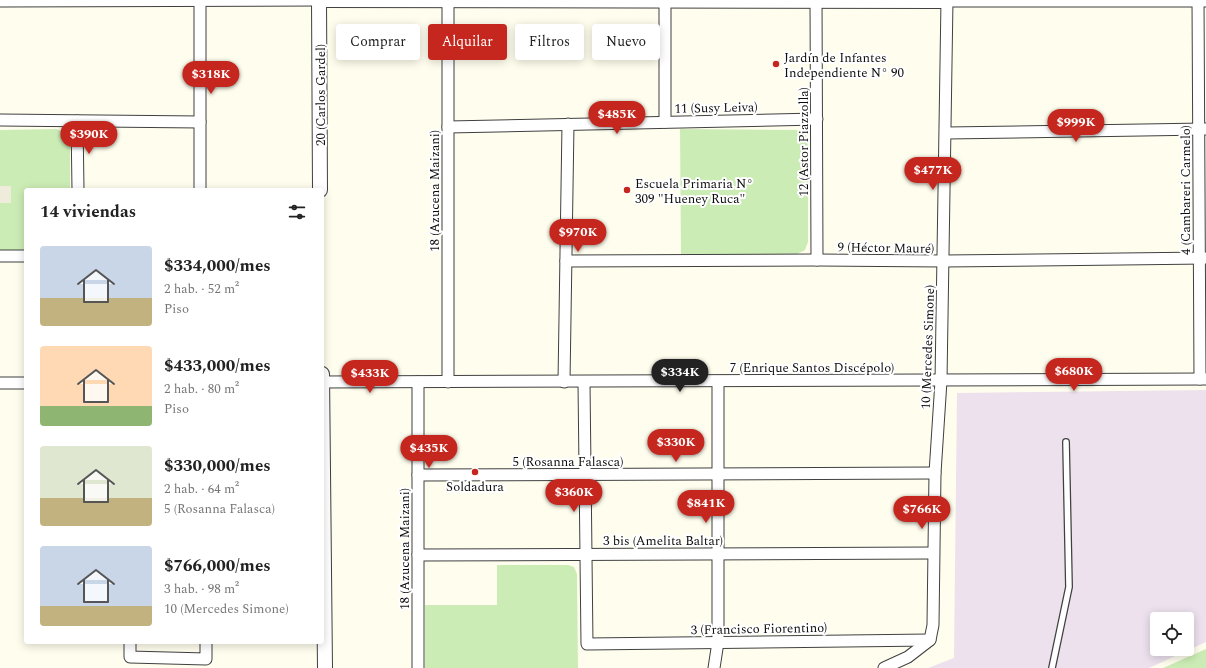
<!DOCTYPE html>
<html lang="es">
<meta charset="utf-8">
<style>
:root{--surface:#fff;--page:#f6f6f6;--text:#222;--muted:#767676;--accent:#c5261d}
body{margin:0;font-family:Spectral,serif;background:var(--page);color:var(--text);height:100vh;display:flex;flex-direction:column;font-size:15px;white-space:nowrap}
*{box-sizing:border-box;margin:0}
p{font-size:13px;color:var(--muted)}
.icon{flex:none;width:22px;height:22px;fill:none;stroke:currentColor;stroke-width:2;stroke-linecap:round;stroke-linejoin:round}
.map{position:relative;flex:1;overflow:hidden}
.side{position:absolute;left:24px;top:188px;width:300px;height:456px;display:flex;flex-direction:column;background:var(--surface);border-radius:4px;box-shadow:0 2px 10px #0003}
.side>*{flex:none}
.hud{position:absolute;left:336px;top:24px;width:380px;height:36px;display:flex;gap:8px}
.buttons{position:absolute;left:1150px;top:612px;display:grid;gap:8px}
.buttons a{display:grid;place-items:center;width:44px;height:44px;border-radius:4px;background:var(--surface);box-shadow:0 2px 10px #0003;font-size:20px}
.price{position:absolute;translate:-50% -34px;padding:0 9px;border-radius:14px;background:var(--accent);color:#fff;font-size:13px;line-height:26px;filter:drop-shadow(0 1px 2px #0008)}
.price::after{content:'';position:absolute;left:50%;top:24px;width:12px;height:9px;margin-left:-6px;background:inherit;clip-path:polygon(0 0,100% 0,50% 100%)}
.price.current{background:#222;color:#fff}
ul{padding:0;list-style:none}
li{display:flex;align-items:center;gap:12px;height:100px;padding:0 16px}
li span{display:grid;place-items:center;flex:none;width:112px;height:80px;border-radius:4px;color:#555}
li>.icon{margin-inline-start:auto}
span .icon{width:48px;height:48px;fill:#fffc;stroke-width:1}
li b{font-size:17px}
h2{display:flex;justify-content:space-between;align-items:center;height:48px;padding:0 16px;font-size:17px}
.tag{padding:0 14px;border-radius:4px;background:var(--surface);box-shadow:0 2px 10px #0003;font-size:14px;line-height:36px}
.tag.current{background:var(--accent);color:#fff}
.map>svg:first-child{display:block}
.industrial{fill:#ece1ed;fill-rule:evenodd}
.green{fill:#ccecb5}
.plaza{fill:#efecdc}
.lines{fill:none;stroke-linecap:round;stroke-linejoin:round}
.service-casing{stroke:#404040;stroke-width:8}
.minor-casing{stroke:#404040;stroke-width:13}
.tertiary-casing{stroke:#404040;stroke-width:16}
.service{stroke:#fff;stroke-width:5.5}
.minor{stroke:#fff;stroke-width:11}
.tertiary{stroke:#fff;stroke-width:14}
.poi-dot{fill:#c5261d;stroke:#fff;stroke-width:1.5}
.labels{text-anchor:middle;stroke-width:4;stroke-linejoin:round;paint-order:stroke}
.poi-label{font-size:13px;fill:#0d0d0d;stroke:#fff;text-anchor:start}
.street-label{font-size:13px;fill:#0d0d0d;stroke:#fff}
</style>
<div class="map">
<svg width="1206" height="668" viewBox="0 0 1206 668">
<rect width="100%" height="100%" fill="#fffded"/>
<path class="industrial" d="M1206,390V642L1149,668H928L954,658L957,393ZM1157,619H1187V649H1157Z"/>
<g class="green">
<path d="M57,129L66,134L70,144V190H26V250L0,251V130Z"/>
<path d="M680,129L799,130L805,132L808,140V242L805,250L797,254L681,255Z"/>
<path d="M497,565H568L574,567L577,574L578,668H425V605H497Z"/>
<path d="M1206,649V668H1163Z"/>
</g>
<rect class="plaza" x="0" y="186" width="11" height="17"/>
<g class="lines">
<defs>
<path id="service" d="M1052,668L1069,587L1066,442"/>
<g id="minor">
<path d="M448,0V382"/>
<path d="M816,0L817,260"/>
<path d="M1198,0L1200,379"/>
<path d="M0,1L319,0"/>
<path d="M665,1V122"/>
<path d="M947,1H1206"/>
<path d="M0,120L200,122"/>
<path d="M77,121L78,190"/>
<path d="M448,127L817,119"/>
<path d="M946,133L1205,129"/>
<path d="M200,190V1"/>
<path d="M0,256H26"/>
<path d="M566,261L817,260L944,261L1206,258"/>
<path d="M322,382L1206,379"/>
<path d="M564,382L568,124"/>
<path d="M584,382L587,644L930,640"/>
<path d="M0,383H26"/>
<path d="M418,475L935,473"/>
<path d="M418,555L933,553"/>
<path d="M130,642V657L206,659V642"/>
<path d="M418,668V382"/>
<path d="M714,668L718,642V382"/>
<path d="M884,668L908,657L930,640L933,625L935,473L941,381L947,0"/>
</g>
<g id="tertiary">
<path d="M319,0L947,1"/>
<path d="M319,0L320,190"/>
<path d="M322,374L325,668"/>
</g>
</defs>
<use href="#service" class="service-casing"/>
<use href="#minor" class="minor-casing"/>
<use href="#tertiary" class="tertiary-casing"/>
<use href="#service" class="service"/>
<use href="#minor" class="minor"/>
<use href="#tertiary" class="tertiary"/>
</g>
<g class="poi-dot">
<circle cx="776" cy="64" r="4"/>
<circle cx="627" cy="190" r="4"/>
<circle cx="475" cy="472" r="4"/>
</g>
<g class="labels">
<g class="poi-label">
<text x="784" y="62">Jardín de Infantes<tspan x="784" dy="15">Independiente N° 90</tspan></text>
<text x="635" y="188">Escuela Primaria N°<tspan x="635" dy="15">309 "Hueney Ruca"</tspan></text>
<text x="475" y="491" text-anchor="middle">Soldadura</text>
</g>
<g class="street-label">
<text transform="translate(320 95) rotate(-90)" y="5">20 (Carlos Gardel)</text>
<text transform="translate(716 107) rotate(-1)" y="5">11 (Susy Leiva)</text>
<text transform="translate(803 142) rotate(-90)" y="5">12 (Astor Piazzolla)</text>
<text transform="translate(1185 190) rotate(-90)" y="5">4 (Cambareri Carmelo)</text>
<text transform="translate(434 191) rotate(-90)" y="5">18 (Azucena Maizani)</text>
<text transform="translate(886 247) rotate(1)" y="5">9 (Héctor Mauré)</text>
<text transform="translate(927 347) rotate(-88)" y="5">10 (Mercedes Simone)</text>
<text x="812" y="372">7 (Enrique Santos Discépolo)</text>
<text x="568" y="466">5 (Rosanna Falasca)</text>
<text x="663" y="545">3 bis (Amelita Baltar)</text>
<text transform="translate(404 549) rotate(-90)" y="5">18 (Azucena Maizani)</text>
<text transform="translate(759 628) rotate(-1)" y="5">3 (Francisco Fiorentino)</text>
</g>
</g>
</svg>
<div class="buttons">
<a><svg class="icon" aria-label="locate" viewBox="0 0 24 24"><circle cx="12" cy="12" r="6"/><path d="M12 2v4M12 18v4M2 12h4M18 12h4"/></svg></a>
</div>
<b class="price" style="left:211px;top:95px">$318K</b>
<b class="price" style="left:617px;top:135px">$485K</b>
<b class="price" style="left:1076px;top:143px">$999K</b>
<b class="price" style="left:89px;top:155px">$390K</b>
<b class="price" style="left:933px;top:191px">$477K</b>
<b class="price" style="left:578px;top:253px">$970K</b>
<b class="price" style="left:1074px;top:392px">$680K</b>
<b class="price current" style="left:680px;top:393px">$334K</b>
<b class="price" style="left:370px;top:394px">$433K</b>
<b class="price" style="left:676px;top:463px">$330K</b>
<b class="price" style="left:429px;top:469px">$435K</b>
<b class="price" style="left:574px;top:513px">$360K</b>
<b class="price" style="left:706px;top:524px">$841K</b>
<b class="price" style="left:922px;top:530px">$766K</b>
<div class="hud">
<a class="tag">Comprar</a>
<a class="tag current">Alquilar</a>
<a class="tag">Filtros</a>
<a class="tag">Nuevo</a>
</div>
<section class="side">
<h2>14 viviendas<svg class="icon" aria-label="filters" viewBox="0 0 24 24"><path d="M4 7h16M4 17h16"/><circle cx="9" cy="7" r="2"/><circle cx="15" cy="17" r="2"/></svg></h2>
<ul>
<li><span style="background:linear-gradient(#c9d6e8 65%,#c2b280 0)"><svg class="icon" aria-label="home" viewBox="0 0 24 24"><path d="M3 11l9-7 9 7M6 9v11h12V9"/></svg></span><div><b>$334,000/mes</b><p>2 hab. · 52 m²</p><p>Piso</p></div></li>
<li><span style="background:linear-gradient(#ffd9b3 75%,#8fb573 0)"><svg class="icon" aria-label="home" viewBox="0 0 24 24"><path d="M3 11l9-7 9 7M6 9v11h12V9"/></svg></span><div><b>$433,000/mes</b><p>2 hab. · 80 m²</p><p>Piso</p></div></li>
<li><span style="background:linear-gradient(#dfe7d0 65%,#c2b280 0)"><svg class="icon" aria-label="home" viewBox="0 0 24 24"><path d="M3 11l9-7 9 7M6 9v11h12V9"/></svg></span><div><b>$330,000/mes</b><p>2 hab. · 64 m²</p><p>5 (Rosanna Falasca)</p></div></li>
<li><span style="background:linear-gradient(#c9d6e8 75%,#c2b280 0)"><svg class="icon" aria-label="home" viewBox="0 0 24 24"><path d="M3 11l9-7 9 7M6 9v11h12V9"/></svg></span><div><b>$766,000/mes</b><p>3 hab. · 98 m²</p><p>10 (Mercedes Simone)</p></div></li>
</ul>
</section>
</div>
